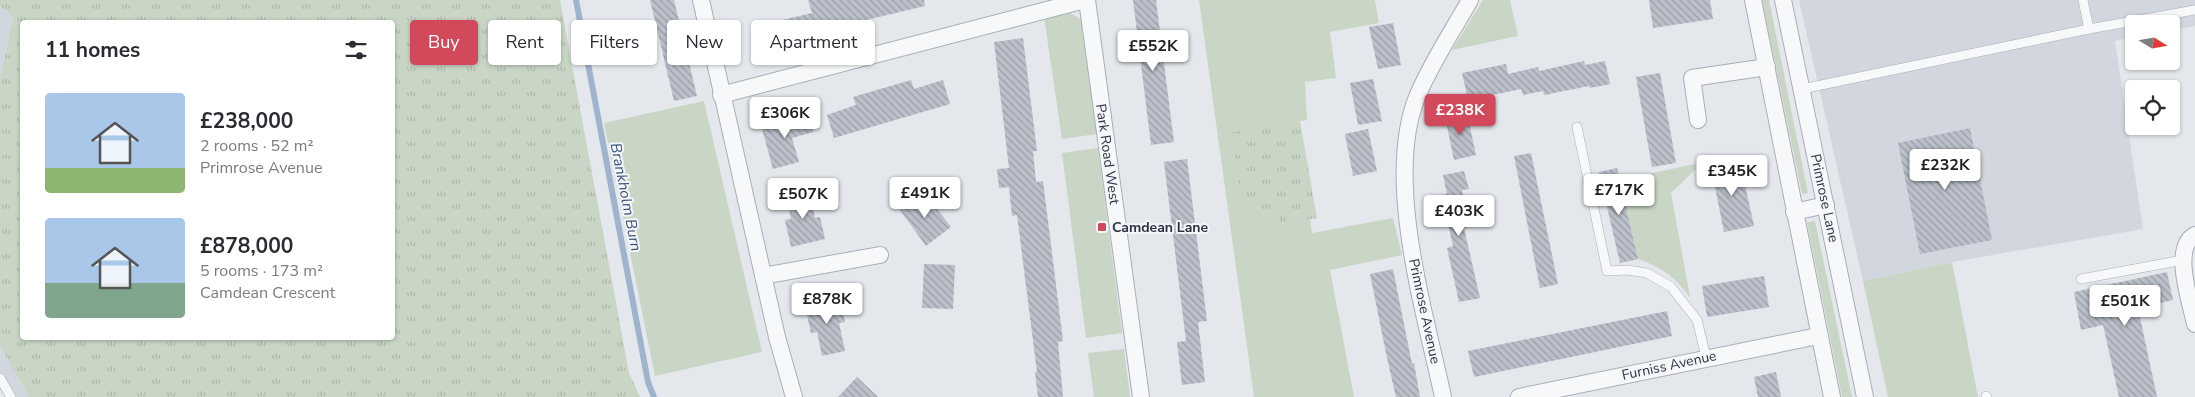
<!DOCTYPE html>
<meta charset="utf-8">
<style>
:root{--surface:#fff;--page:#f2f2f3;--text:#2b2b33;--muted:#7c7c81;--accent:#d1495b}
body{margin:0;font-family:"Nunito Sans",sans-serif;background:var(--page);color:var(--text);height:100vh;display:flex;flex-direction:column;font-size:19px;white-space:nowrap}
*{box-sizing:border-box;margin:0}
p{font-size:16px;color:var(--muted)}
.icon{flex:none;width:28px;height:28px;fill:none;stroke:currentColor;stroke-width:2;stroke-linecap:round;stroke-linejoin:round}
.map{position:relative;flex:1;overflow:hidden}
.sheet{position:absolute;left:20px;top:20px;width:375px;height:320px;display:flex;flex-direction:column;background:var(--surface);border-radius:5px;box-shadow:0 1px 4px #0004}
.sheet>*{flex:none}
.top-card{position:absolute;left:410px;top:20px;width:475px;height:45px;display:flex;gap:10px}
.needle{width:32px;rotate:101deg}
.controls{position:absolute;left:2125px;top:15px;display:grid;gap:10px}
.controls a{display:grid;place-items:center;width:55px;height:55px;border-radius:5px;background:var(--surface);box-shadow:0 1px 4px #0004;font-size:25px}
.price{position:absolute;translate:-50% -42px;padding:0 11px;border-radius:5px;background:#fff;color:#222;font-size:16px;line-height:32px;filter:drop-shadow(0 1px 2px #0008)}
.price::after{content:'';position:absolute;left:50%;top:30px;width:15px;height:11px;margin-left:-8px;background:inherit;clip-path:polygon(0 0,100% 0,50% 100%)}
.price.selected{background:var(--accent);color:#fff}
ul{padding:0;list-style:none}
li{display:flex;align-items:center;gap:15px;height:125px;padding:0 25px}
li span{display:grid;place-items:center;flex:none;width:140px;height:100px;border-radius:5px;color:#555}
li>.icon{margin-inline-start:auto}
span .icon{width:60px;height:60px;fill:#fffc;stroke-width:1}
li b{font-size:21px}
h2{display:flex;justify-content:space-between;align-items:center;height:60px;padding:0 25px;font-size:21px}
.tag{padding:0 18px;border-radius:5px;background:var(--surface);box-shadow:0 1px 4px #0004;font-size:18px;line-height:45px}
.tag.selected{background:var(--accent);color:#fff}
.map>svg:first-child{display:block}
.built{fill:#d2d6de}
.grass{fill:#c9d6c5}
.park{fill:url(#park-tufts);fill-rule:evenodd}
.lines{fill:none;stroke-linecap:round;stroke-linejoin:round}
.stream{stroke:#9fb4cc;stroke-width:6}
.building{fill:url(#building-back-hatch)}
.lane-casing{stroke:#a9aeb7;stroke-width:10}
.street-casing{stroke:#a9aeb7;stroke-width:18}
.lane{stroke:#f7f8fa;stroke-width:9}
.street{stroke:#f7f8fa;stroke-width:16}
.poi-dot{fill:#d1495b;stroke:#f4f6f9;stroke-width:2}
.labels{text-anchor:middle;stroke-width:4;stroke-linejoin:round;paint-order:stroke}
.street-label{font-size:14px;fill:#2b3445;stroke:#f4f6f9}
.poi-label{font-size:14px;font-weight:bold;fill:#2b3445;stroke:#f4f6f9;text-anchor:start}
.water-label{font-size:15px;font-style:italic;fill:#34527a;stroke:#f4f6f9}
</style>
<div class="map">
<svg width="2195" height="397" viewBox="0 0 2195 397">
<defs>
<pattern id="park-tufts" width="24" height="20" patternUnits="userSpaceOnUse" patternTransform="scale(1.25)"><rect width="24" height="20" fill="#c9d6c5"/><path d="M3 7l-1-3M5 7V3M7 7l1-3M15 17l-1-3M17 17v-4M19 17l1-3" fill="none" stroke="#adb8ab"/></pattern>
<pattern id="building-back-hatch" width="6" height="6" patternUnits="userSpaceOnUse" patternTransform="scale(1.25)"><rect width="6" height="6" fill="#bbc0ca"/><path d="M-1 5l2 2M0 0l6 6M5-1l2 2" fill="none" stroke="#989da6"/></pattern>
</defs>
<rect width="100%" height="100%" fill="#e4e7ec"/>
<g class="built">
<path d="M1799,0H2195V26L2171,30V24H2134V37L2115,41L2143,229L1952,262L1863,281Z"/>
<path d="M0,6L13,17L0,78Z"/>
<path d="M0,346L29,397H5L0,389Z"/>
</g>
<g class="grass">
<path d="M1199,0H1375L1379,23L1330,32L1336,78L1305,82L1307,120L1231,132L1278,213L1280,224L1310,219L1312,233L1393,218L1402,255L1330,270L1354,397H1254Z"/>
<path d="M1483,0H1510L1518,36L1452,50Z"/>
<path d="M1762,0H1769L1808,193L1802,194Z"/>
<path d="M1067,11L1082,20L1097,134L1062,139L1044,17Z"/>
<path d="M704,101L762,352L655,376L604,123Z"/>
<path d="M1098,148L1122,333L1086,338L1062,153Z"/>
<path d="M1695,164L1696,169L1671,193L1690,297C1674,276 1663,268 1638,259L1620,180Z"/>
<path d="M1815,221L1852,397H1842L1807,222Z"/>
<path d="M1952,262L1978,397H1888L1863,281Z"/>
<path d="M1124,349L1130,397H1094L1088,353Z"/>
</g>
<g class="park">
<path d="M0,0H560L629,373L640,397H29L0,346V78L13,17L0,6ZM392,22V338H22V22Z"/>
<path d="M1300,121L1317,218L1280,224L1278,213L1255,216L1243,208L1231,132Z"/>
</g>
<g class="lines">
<path class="stream" d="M576,0L648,382L654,397"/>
</g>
<g class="building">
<path d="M650,0H674L697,96L674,101Z"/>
<path d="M808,0H924L925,6L845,25L846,30L789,44L783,20L812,13Z"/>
<path d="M1133,0H1156L1174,142L1151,145Z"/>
<path d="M1649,0H1710L1713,19L1653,28Z"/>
<path d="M1393,23L1401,65L1378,69L1369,27Z"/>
<path d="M1023,38L1037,151H1033L1036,182L1043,181L1063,341L1058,342L1063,397H1038L1035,372H1037L1017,215L1012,216L1009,187L999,188L997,169L1009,168L994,42Z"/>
<path d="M1584,61L1585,65L1605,61L1610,84L1590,88L1589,86L1544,95L1543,91L1523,95L1521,89L1468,100L1462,73L1506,64L1508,74L1538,67L1539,71Z"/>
<path d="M1660,73L1676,163L1652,167L1636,77Z"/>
<path d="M1373,79L1382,121L1358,125L1350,83Z"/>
<path d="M911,80L914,89L943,80L950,104L834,138L827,115L856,105L853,97Z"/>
<path d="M807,112L813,132L792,138L799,162L773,169L761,125Z"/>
<path d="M1467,113L1476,155L1454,160L1445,117Z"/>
<path d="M1970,128L1992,240L1920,254L1898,143Z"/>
<path d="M1368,129L1377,171L1353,176L1345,134Z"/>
<path d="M1531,153L1558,284L1540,288L1514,156Z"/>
<path d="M1187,159L1207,321L1198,322L1205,382L1182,385L1177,342L1186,341L1164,162Z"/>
<path d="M1740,162L1754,226L1724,232L1711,168Z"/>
<path d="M1617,168L1638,259L1620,263L1599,172Z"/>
<path d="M1464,171L1469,189L1462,190L1470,227L1464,228L1480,298L1459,302L1447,248L1453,246L1441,195L1447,194L1443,175Z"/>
<path d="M809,190L815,218L820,217L825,239L791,247L785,220L791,219L786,195Z"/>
<path d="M924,192L951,227L926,246L900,210Z"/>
<path d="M924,264L955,265L953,309L922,308Z"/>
<path d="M1393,269L1412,364L1414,363L1420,397H1396L1387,358L1370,274Z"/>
<path d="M2167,272L2173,300L2138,308L2157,397H2119L2103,325L2081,330L2074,292Z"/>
<path d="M1764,276L1769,307L1707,317L1702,286Z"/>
<path d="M840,299L845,322L839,323L845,351L822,356L817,332L811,333L805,306Z"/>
<path d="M1667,311L1672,336L1474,377L1468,351Z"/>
<path d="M1776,372L1781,397H1758L1754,377Z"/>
<path d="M857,377L878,397H838Z"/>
</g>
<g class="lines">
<defs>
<g id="lane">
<path d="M2083,0L2089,29"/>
<path d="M1802,89L2089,29L2195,10"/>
<path d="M1577,127L1607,271L1627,270L1647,273L1671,287L1697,320L1706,357"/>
<path d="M2081,279L2183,260"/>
<path d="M0,378L11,397"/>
<path d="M1986,396L1987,397"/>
</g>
<g id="street">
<path d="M701,0L777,337L794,397"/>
<path d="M1087,0L1141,397"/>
<path d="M1753,0L1832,397"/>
<path d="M1783,0L1865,397"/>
<path d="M721,95L1085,0"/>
<path d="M1698,120L1692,78L1767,67"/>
<path d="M1794,212L1826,205"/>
<path d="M2195,235C2171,248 2191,303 2195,324"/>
<path d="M763,276L880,255"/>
<path d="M1443,397C1425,312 1384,179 1417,97C1431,63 1452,32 1470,0"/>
<path d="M1519,397L1818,336"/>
</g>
</defs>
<use href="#lane" class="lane-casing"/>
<use href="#street" class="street-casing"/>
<use href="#lane" class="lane"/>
<use href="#street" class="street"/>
</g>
<rect class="poi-dot" x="1097" y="222" width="10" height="10" rx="2.5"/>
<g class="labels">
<g class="street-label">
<text transform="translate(1108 154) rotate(82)" y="5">Park Road West</text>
<text transform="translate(1825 198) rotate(78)" y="5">Primrose Lane</text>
<text transform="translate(1425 311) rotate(78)" y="5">Primrose Avenue</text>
<text transform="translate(1669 365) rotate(-12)" y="5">Furniss Avenue</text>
</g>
<g class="poi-label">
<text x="1112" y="232">Camdean Lane</text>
</g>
<g class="water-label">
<text transform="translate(626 197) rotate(79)" y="5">Brankholm Burn</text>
</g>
</g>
</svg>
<div class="controls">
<a><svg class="needle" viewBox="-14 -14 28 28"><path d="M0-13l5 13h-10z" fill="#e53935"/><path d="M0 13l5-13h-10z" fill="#7c7c81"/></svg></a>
<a><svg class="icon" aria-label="locate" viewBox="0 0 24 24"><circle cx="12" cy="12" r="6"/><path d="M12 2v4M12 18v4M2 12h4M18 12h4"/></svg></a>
</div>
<b class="price" style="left:1153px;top:72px">£552K</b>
<b class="price selected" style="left:1460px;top:136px">£238K</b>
<b class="price" style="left:785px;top:139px">£306K</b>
<b class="price" style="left:1945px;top:191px">£232K</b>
<b class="price" style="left:1732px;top:197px">£345K</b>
<b class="price" style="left:1619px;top:216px">£717K</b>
<b class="price" style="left:925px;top:219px">£491K</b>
<b class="price" style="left:803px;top:220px">£507K</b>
<b class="price" style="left:1459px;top:237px">£403K</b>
<b class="price" style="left:827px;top:325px">£878K</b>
<b class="price" style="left:2125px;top:327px">£501K</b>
<div class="top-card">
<a class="tag selected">Buy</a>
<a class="tag">Rent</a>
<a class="tag">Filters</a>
<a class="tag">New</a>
<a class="tag">Apartment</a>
</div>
<section class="sheet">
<h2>11 homes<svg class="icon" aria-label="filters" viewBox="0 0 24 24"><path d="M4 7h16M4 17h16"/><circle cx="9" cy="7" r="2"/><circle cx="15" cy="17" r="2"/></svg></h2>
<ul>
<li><span style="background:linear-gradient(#a9c7e8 75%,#8fb573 0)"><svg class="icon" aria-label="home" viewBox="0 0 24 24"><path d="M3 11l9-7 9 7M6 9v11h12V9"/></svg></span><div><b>£238,000</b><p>2 rooms · 52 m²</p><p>Primrose Avenue</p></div></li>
<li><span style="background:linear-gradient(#a9c7e8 65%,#7fa58c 0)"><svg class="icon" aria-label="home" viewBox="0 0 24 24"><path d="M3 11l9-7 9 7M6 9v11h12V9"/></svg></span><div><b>£878,000</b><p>5 rooms · 173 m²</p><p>Camdean Crescent</p></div></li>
</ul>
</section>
</div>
